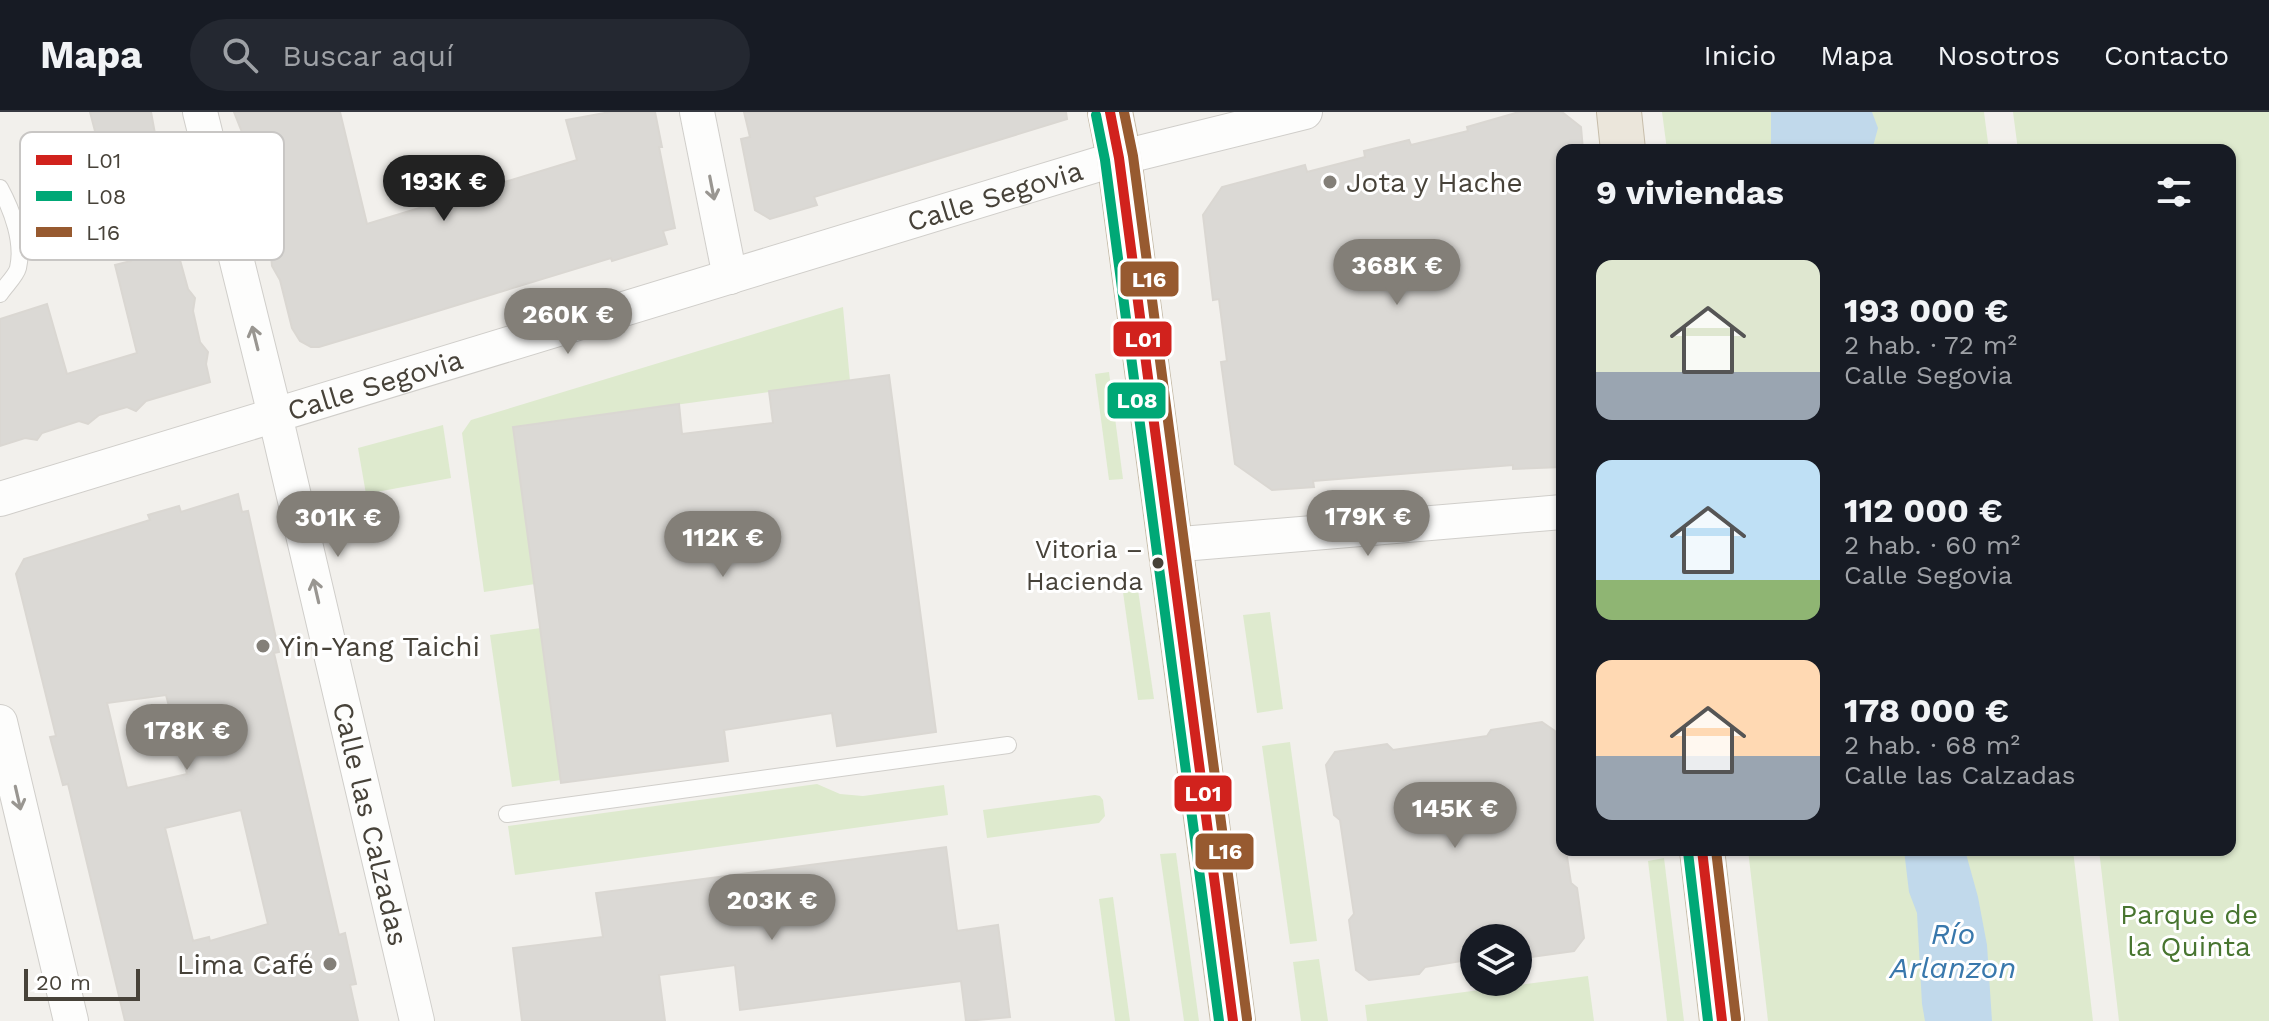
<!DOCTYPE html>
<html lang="es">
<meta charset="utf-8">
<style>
:root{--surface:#171b24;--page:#242831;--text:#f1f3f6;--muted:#9ea1a6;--line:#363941;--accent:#837f78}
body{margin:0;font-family:"Work Sans",sans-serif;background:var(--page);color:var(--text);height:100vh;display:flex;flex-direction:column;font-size:30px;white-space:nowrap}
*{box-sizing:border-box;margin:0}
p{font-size:26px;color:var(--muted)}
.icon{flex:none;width:44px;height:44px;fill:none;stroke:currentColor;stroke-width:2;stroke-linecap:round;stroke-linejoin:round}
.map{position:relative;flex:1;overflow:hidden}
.side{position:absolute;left:1556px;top:32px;width:680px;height:712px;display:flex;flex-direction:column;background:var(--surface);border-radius:16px;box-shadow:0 2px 6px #0004}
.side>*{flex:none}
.fabs{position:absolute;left:1460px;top:812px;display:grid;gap:16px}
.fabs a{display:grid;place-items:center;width:72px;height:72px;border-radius:50%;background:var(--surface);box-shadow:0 2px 6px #0004;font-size:40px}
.scale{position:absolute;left:24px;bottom:20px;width:116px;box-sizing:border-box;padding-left:8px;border:4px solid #474239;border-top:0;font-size:22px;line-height:28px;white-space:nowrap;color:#474239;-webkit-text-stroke:6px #fff;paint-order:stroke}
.price{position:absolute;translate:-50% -68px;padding:0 18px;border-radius:28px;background:var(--accent);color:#fff;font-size:26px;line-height:52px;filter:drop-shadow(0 2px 4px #0008)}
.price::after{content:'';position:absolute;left:50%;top:48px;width:24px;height:18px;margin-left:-12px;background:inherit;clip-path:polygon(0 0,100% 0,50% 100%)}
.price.selected{background:#222;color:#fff}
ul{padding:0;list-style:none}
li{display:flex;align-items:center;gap:24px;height:200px;padding:0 40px}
li span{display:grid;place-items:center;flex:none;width:224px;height:160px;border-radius:16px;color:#555}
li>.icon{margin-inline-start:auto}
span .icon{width:96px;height:96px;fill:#fffc;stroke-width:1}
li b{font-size:34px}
h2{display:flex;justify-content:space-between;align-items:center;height:96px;padding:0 40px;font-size:34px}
header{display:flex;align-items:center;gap:48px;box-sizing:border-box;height:112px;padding:0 40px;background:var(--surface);border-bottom:2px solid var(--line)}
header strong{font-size:38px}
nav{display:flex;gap:44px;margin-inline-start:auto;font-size:28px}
.search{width:560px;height:72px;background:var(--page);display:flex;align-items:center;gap:20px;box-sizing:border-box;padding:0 28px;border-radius:44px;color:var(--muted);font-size:30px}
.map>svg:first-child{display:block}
.green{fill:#deeace}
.water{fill:#c1d9eb}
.building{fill:#dbd9d5;stroke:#dad7d2;stroke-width:2;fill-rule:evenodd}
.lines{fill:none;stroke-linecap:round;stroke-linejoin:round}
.lane-casing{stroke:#d0ceca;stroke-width:18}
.street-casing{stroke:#d0ceca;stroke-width:36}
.highway-casing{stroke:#c7bdaa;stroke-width:46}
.lane{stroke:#fdfdfc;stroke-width:16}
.street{stroke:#fdfdfc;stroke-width:34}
.highway{stroke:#ebe6db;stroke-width:44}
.bus-1-casing{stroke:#fff;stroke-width:16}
.bus-2-casing{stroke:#fff;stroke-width:16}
.bus-3-casing{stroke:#fff;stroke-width:16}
.bus-1{stroke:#d1221d;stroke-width:10}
.bus-2{stroke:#00a876;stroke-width:10}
.bus-3{stroke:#975a30;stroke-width:10}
.oneway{stroke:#999691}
.poi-dot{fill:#837f78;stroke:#fff;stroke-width:3}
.bus-dot{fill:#474239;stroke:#fff;stroke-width:3}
.labels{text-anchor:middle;stroke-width:6;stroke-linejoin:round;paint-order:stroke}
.bus-label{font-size:26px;fill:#474239;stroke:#fff;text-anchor:end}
.poi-label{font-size:28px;fill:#474239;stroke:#fff;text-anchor:start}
.street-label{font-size:28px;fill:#474239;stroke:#fff}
.park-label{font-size:28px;fill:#487530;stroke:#fff}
.water-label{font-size:30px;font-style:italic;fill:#3978ac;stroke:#fff}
.key{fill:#fff;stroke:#c8c6c4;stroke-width:2}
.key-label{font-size:22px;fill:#474239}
.line-badge{stroke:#fff;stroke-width:3}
.badge-label{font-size:22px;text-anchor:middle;font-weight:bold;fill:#fff}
</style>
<header>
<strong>Mapa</strong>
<div class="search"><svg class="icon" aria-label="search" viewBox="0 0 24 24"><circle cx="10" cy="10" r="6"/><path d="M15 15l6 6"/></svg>Buscar aquí</div>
<nav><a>Inicio</a><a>Mapa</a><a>Nosotros</a><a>Contacto</a></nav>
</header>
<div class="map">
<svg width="2269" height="909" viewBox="0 0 2269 909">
<rect width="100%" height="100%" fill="#f2f0ec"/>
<g class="green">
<path d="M1662,0H1984L1989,38H1667Z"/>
<path d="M2013,0H2269V909H2119L2099,738H2230V38H2018Z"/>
<path d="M843,195L850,269L514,315L535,472L484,480L462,321L471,308Z"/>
<path d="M1109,260L1123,367L1109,368L1095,262Z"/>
<path d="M443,313L451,366L366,382L358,336Z"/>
<path d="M1137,471L1154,587L1138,588L1122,473Z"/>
<path d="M1270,500L1283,597L1257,601L1243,503Z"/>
<path d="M541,516L561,668L512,675L490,523Z"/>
<path d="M1290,630L1317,829L1290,832L1262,634Z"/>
<path d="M817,672L840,682L863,684L944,673L948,703L515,763L508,714Z"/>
<path d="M1095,683L1100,684L1103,688L1105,704L1099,711L987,726L983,698Z"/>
<path d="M1748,738H2073L2093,909H1768Z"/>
<path d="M1176,741L1199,909H1184L1160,742Z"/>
<path d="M1664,746L1684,909H1667L1648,749Z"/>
<path d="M1113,785L1130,909H1115L1099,787Z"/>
<path d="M1319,847L1328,909H1301L1293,850Z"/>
<path d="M1588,864L1594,909H1367L1365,893Z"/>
</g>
<g class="water">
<path d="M1771,0H1872L1878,16L1872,38H1771Z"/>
<path d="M1904,738H1965L1978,785L1987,833L1992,909H1925L1922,892L1917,801L1909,780Z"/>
</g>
<g class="building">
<path d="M90,0H151L156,27L154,38L164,75L170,83L168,96L176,129L182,132L180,148L188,177L195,186L193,199L200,230L208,240L206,252L210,270L146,289L136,299L127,295L99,303L88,312L79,309L42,321L37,328L25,326L0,334V207L47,192L67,262L137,241L115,153L131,149L116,90L47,106L35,58L101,42Z"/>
<path d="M234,0H340L367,112L577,48L566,8L610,0H655L662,35H659L675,116L663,119L667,132L612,149L611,146L392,213L319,235H311L300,229L292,216L280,168L272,154L270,132L263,114V97L255,61L249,50L247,33Z"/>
<path d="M744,0H1066L1067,7L814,85L817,93L770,107L755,98L741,27L750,25Z"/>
<path d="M1519,0H1562L1581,15L1583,38H1562V355L1513,357V353L1313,369L1314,375L1272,378L1235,352L1221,250L1227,249L1219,187L1213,188L1203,103L1222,75L1305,53L1307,60L1365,45L1364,39L1409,28L1411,33L1468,19L1467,15Z"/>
<path d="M889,263L936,620L837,634L832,601L724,618L728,649L561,671L513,315L679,292L682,322L773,311L769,279Z"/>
<path d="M238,382L242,400L248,399L279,540L274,541L339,823L345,821L356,872L350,873L358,909H125L68,672L63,673L50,625L56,624L16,462L24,447L150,408L148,403L179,394L181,400ZM166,583L187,662L127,676L107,591ZM241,698L268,812L210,829L209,825L193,829L165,716Z"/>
<path d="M1542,610L1555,619L1562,668V672L1557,678L1562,712V738H1566L1571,771L1577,776L1584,826L1574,839L1524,846L1518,841V826H1474V847L1425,855L1419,862L1369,868L1356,858L1349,808L1354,802L1340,708L1334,703L1326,653L1335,640L1387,632L1393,638L1487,624L1491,618Z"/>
<path d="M946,735L957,819L998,813L1010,905L966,909L961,869L740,898L735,853L659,863L665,909H522L513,836L603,825L596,781Z"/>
</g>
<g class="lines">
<defs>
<g id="lane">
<path d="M0,76C12,98 24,130 18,156C16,164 5,174 0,182"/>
<path d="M507,702L1008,633"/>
</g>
<g id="street">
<path id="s1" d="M200,0L275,303L417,909"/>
<path d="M697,0L730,165"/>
<path id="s2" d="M0,387L1119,46L1305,0"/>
<path d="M1170,433L1562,400"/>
<path d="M0,610L71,909"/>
</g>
<g id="highway">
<path d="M1110,0L1119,46L1233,909"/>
<path d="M1619,0L1623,38"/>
<path d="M1702,738L1722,909"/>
</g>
</defs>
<use href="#lane" class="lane-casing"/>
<use href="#street" class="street-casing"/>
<use href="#highway" class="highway-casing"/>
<use href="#lane" class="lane"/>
<use href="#street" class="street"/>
<use href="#highway" class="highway"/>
<defs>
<g id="bus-1">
<path d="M1110,0L1119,46L1233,909"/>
<path d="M1702,738L1722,909"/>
</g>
<g id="bus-2">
<path d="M1096,3L1105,48L1219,909"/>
<path d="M1688,740L1708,909"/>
</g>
<g id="bus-3">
<path d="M1124,0L1133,44L1247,907"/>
<path d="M1716,738L1736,907"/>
</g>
</defs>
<use href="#bus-1" class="bus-1-casing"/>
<use href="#bus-2" class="bus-2-casing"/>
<use href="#bus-3" class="bus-3-casing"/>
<use href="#bus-1" class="bus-1"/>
<use href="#bus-2" class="bus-2"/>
<use href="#bus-3" class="bus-3"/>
</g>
<defs><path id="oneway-shaft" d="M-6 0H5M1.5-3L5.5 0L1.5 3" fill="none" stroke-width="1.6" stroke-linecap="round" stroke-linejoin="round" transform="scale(2)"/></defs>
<g class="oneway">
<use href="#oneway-shaft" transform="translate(712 76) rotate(79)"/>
<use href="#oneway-shaft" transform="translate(255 226) rotate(-104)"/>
<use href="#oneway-shaft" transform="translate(316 479) rotate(-103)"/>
<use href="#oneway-shaft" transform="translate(18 686) rotate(77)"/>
</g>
<g class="poi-dot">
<circle cx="1330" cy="70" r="8"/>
<circle cx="263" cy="534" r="8"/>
<circle cx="330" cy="852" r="8"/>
</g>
<circle class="bus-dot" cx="1158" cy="451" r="7"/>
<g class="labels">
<g class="bus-label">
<text x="1143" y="446">Vitoria –<tspan x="1143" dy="32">Hacienda</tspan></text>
</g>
<g class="poi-label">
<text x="1346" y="80">Jota y Hache</text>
<text x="279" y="544">Yin-Yang Taichi</text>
<text x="314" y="862" text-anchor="end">Lima Café</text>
</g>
<g class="street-label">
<text dy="10" stroke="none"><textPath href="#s2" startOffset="1040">Calle Segovia</textPath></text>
<text dy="10" stroke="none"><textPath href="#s2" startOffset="392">Calle Segovia</textPath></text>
<text dy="10" stroke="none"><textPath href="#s1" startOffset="732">Calle las Calzadas</textPath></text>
</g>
<g class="park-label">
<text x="2189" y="812">Parque de<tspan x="2189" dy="32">la Quinta</tspan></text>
</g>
<g class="water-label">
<text x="1953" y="832">Río<tspan x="1953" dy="34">Arlanzon</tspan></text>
</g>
</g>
<rect x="20" y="20" width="264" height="128" rx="12" class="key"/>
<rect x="36" y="43" width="36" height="10" fill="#d1221d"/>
<rect x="36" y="79" width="36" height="10" fill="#00a876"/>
<rect x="36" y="115" width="36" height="10" fill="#975a30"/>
<g class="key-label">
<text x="86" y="56">L01</text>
<text x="86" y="92">L08</text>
<text x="86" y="128">L16</text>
</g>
<g class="line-badge">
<rect x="1119" y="148" width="61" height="38" rx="8" fill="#975a30"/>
<rect x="1112" y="208" width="61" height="38" rx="8" fill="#d1221d"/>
<rect x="1106" y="269" width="61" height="39" rx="8" fill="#00a876"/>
<rect x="1173" y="662" width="60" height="39" rx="8" fill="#d1221d"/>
<rect x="1194" y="720" width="61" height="39" rx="8" fill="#975a30"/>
</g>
<g class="badge-label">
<text x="1149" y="175">L16</text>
<text x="1143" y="235">L01</text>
<text x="1137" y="296">L08</text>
<text x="1203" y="689">L01</text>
<text x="1225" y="747">L16</text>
</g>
</svg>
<div class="fabs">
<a><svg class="icon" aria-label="layers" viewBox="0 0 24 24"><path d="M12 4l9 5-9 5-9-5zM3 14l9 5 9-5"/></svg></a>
</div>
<div class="scale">20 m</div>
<b class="price selected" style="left:444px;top:111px">193K €</b>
<b class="price" style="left:1397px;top:195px">368K €</b>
<b class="price" style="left:568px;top:244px">260K €</b>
<b class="price" style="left:1368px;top:446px">179K €</b>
<b class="price" style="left:338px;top:447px">301K €</b>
<b class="price" style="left:723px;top:467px">112K €</b>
<b class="price" style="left:187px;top:660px">178K €</b>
<b class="price" style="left:1455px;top:738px">145K €</b>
<b class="price" style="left:772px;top:830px">203K €</b>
<section class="side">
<h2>9 viviendas<svg class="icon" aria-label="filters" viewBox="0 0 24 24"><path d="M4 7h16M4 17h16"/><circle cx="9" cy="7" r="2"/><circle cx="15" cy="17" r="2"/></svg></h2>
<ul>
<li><span style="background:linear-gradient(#dfe7d0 70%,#9aa5b1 0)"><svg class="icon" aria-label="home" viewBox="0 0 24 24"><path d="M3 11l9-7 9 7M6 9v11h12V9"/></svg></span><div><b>193 000 €</b><p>2 hab. · 72 m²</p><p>Calle Segovia</p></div></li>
<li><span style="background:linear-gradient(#bfe0f5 75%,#8fb573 0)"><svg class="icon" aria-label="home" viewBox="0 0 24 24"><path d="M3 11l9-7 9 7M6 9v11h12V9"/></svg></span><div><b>112 000 €</b><p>2 hab. · 60 m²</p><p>Calle Segovia</p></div></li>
<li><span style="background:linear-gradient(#ffd9b3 60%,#9aa5b1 0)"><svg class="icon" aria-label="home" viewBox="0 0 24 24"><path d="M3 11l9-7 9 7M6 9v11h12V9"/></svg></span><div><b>178 000 €</b><p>2 hab. · 68 m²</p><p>Calle las Calzadas</p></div></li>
</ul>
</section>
</div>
